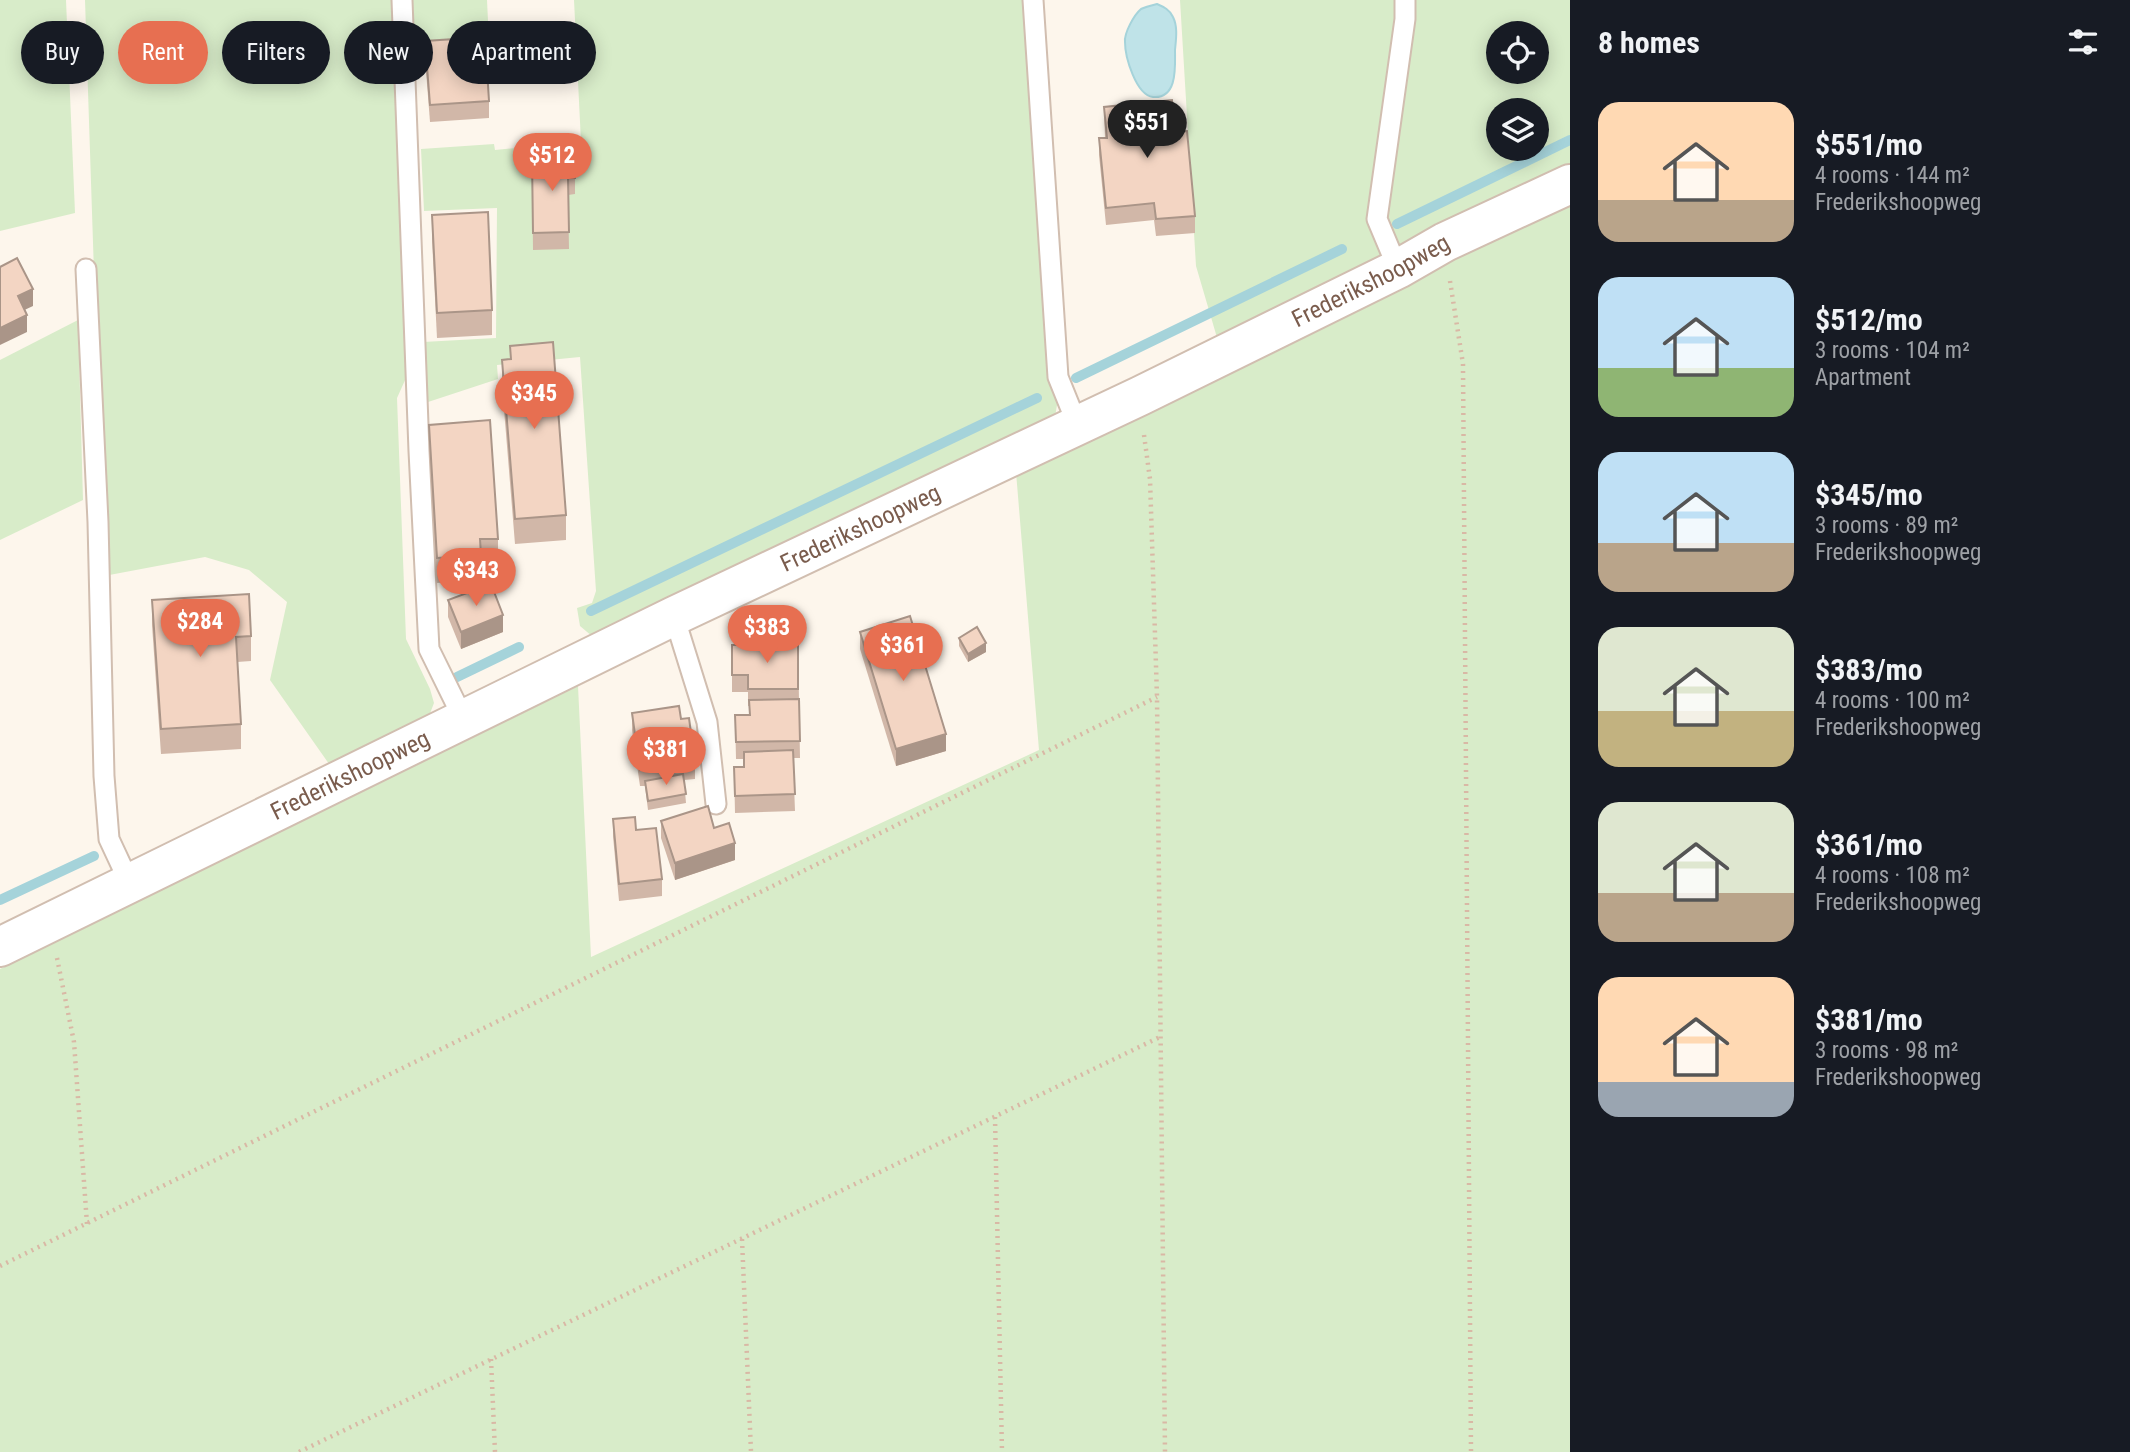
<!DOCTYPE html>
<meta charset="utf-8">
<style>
:root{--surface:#171b24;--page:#20242c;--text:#f1f3f6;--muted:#9ea1a6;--accent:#e76f51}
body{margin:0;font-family:"Roboto Condensed",sans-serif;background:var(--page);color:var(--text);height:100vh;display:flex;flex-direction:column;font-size:26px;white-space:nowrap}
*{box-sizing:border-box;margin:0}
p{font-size:23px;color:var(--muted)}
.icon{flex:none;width:38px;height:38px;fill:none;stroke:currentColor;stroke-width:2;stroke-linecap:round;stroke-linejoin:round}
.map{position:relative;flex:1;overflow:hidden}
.drawer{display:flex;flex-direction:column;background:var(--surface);width:560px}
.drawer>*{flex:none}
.top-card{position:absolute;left:21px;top:21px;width:665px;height:63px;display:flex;gap:14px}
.controls{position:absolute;left:1486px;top:21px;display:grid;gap:14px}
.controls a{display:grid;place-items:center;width:63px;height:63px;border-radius:50%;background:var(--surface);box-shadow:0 4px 18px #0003;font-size:35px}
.price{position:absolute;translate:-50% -60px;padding:0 16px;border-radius:24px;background:var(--accent);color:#fff;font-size:23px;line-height:46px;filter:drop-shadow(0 2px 4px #0008)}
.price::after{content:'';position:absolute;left:50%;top:42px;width:21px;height:16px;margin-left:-10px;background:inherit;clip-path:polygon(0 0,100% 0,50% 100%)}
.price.on{background:#222;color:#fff}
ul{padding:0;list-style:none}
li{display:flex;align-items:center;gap:21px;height:175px;padding:0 28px}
li span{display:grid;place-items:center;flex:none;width:196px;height:140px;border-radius:21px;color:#555}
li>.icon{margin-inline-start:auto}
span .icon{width:84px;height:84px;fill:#fffc;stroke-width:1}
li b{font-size:30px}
h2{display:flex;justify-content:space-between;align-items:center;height:84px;padding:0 28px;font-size:30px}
.tag{padding:0 24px;border-radius:32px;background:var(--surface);box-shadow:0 4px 18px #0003;font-size:24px;line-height:63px}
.tag.on{background:var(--accent);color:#fff}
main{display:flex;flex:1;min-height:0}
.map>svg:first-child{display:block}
.green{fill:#d8ecc9;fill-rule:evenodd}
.water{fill:#bfe3e8;stroke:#a5d3da;stroke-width:2}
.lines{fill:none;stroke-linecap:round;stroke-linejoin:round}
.stream{stroke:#a5d3da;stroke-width:10}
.service-casing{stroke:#d1beb0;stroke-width:23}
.minor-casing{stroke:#d1beb0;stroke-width:42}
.path{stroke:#d9b8a5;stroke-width:4.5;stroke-dasharray:2 5;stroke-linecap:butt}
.service{stroke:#fff;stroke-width:19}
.minor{stroke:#fff;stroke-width:38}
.wall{fill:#d1b7a8}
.shaded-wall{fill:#aa9588}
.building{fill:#f3d5c3;stroke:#aa9588;stroke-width:2}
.labels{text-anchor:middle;stroke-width:6;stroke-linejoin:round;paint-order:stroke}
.street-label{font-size:24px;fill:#7a5c4d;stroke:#fffaf3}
</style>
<main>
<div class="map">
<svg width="1570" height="1452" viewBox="0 0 1570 1452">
<rect width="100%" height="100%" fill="#fdf6ec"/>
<g class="green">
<path d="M0,0H66L75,213L0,231Z"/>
<path d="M85,0H393L406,378L397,398L406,639L430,689L434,703L429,716L334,771L270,680L287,602L249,570L205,557L104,576Z"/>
<path d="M412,0H487L489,42L414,47Z"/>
<path d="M574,0H1024L1049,381L1058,399L1055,417L599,642L580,626L577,608L592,603L596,591L580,357L497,365L498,379L425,403L423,342L496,338L497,208L424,211L421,149L494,144L495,150L581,142Z"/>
<path d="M1180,0H1399V16L1368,212L1383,260L1218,341L1196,266Z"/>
<path d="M1413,0H1570V171L1408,248C1388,241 1388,226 1385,207ZM1498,33H1536V72H1498ZM1498,110H1536V149H1498Z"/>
<path d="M1570,203V1452H0V969L578,686L591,957L1039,750L1016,472Z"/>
<path d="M78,320L83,500L0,540V360Z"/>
</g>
<path class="water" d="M1157,4C1164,7 1170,10 1173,17C1178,27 1176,39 1175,50C1175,66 1178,99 1153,97C1136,95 1125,57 1125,42C1124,33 1134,15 1141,9C1145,7 1153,5 1157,4Z"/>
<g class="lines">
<g class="stream">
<path d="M1397,224L1570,140"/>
<path d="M1076,378L1342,249"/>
<path d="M591,611L1037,398"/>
<path d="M457,677L519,647"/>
<path d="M0,900L94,856"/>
</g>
<defs>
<g id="service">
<path d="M402,0L419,451L429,649L464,720"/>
<path d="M1033,0L1058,377L1077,424"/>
<path d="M86,269L98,522L104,776L109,839L130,884"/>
<path d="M1398,269L1377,219L1405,19V0"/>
<path d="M674,616L707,722L716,804"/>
</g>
<g id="minor">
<path id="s1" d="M0,947L674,616L1140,396L1398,269L1445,242L1570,184"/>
</g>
</defs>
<use href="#service" class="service-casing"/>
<use href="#minor" class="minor-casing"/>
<g class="path">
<path d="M1450,281L1463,364L1471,1452"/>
<path d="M1144,435L1150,479L1157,697L1165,1452"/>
<path d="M57,958L74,1042L87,1224"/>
<path d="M995,1117L1002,1452"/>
<path d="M742,1239L751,1452"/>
<path d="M0,1266L1157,697"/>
<path d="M491,1359L495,1452"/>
<path d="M299,1452L1160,1037"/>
</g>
<use href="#service" class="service"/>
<use href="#minor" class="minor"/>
</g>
<g class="wall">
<path d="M425,41L489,101V118L430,122L425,58Z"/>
<path d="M1104,107L1175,132L1195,216V233L1156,236L1154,220L1106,225L1099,155V138H1105Z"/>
<path d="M575,156V194L568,195L569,249L533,250L532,158Z"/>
<path d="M432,215L492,310V335L437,338L432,239Z"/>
<path d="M510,346L566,515V540L515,544L502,385V360L510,359Z"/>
<path d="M429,425L498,539V563L481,564V580L437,583L429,449Z"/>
<path d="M152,600L251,636V661L237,662L241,724V749L161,754L152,625Z"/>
<path d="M448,600L503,632L461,649L448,617Z"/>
<path d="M860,632L946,751L896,766L860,649Z"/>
<path d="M959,638L986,652L968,662L959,646Z"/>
<path d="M798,644L800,758H793L795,811L735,813L734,767H744V759H736L735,715H749V706H748V692H732V645Z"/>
<path d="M632,713L681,719L695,762V779L684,780L686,803L648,810L645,786H640L632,730Z"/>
<path d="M613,819L636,830L662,879V896L619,901L613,836Z"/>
<path d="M661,821L714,828L735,860L675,880L661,838Z"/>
</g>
<g class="shaded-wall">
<path d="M33,289V306L18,313V296Z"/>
<path d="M27,315V332L0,345V328Z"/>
<path d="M503,615V632L461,649V632Z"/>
<path d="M986,643V652L968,662V654Z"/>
<path d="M946,734V751L896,766V749Z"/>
<path d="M735,843V860L675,880V863Z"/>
</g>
<g class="building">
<path d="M485,37L489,101L430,105L425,41Z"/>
<path d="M1172,100L1175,132L1187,131L1195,216L1156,219L1154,203L1106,208L1099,138H1107L1104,107Z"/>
<path d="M575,156V178H568L569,232L533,233L532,158Z"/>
<path d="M488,212L492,310L437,313L432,215Z"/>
<path d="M17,258L33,289L18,296L27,315L0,328V267Z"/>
<path d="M553,342L566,515L515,519L502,360L511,359L510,346Z"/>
<path d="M490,420L498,539H480L481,555L437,558L429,425Z"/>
<path d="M491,584L503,615L461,632L448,600Z"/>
<path d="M249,594L251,636L236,637L241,724L161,729L152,600Z"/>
<path d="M910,616L946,734L896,749L860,632Z"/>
<path d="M977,627L986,643L968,654L959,638Z"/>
<path d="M798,644V689H748V675H732V645Z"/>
<path d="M799,699L800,741L736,742L735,715H750L749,700Z"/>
<path d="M679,706L681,719L689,718L695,762L640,770L632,713Z"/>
<path d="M793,750L795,794L735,796L734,767H744V752Z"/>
<path d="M683,774L686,794L648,801L645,781Z"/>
<path d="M708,806L714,828L729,823L735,843L675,863L661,821Z"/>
<path d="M635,817L636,830L656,828L662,879L619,884L613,819Z"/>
</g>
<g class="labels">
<g class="street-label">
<text dy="8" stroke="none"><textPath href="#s1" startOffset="1524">Frederikshoopweg</textPath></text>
<text dy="8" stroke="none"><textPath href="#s1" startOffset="957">Frederikshoopweg</textPath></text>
<text dy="8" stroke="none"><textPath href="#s1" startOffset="390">Frederikshoopweg</textPath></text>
</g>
</g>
</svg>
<div class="controls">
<a><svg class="icon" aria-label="locate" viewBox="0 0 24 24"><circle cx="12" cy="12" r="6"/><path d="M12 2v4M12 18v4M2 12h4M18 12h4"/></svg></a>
<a><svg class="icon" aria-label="layers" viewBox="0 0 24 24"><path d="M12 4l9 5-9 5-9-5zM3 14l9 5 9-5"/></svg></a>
</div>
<b class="price on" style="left:1147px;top:160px">$551</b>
<b class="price" style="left:552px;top:193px">$512</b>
<b class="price" style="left:534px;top:431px">$345</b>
<b class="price" style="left:476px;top:608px">$343</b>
<b class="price" style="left:200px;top:659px">$284</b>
<b class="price" style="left:767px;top:665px">$383</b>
<b class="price" style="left:903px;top:683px">$361</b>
<b class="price" style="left:666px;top:787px">$381</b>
<div class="top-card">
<a class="tag">Buy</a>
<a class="tag on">Rent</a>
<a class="tag">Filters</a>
<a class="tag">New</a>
<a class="tag">Apartment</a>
</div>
</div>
<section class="drawer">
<h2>8 homes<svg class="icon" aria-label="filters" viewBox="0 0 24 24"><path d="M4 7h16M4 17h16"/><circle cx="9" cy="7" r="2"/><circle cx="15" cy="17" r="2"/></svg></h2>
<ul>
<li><span style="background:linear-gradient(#ffd9b3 70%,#b9a48a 0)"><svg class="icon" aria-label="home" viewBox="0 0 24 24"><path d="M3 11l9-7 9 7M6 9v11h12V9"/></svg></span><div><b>$551/mo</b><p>4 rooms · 144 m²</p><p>Frederikshoopweg</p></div></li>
<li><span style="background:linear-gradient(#bfe0f5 65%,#8fb573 0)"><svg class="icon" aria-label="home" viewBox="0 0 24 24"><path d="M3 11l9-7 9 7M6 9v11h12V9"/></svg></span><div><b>$512/mo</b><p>3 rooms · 104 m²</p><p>Apartment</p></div></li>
<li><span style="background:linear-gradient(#bfe0f5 65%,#b9a48a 0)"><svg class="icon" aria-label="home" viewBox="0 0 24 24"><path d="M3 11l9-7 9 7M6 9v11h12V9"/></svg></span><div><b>$345/mo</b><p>3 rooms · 89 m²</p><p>Frederikshoopweg</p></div></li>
<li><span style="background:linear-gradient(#dfe7d0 60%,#c2b280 0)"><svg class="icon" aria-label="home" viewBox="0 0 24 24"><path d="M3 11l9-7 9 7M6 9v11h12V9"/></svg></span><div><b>$383/mo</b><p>4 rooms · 100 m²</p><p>Frederikshoopweg</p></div></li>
<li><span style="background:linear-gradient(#dfe7d0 65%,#b9a48a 0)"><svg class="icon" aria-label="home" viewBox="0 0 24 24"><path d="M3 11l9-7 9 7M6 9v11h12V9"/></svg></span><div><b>$361/mo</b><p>4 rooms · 108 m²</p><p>Frederikshoopweg</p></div></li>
<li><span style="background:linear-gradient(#ffd9b3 75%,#9aa5b1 0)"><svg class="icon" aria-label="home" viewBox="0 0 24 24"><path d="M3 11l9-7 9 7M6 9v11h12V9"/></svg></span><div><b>$381/mo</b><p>3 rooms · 98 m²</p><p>Frederikshoopweg</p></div></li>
</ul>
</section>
</main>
